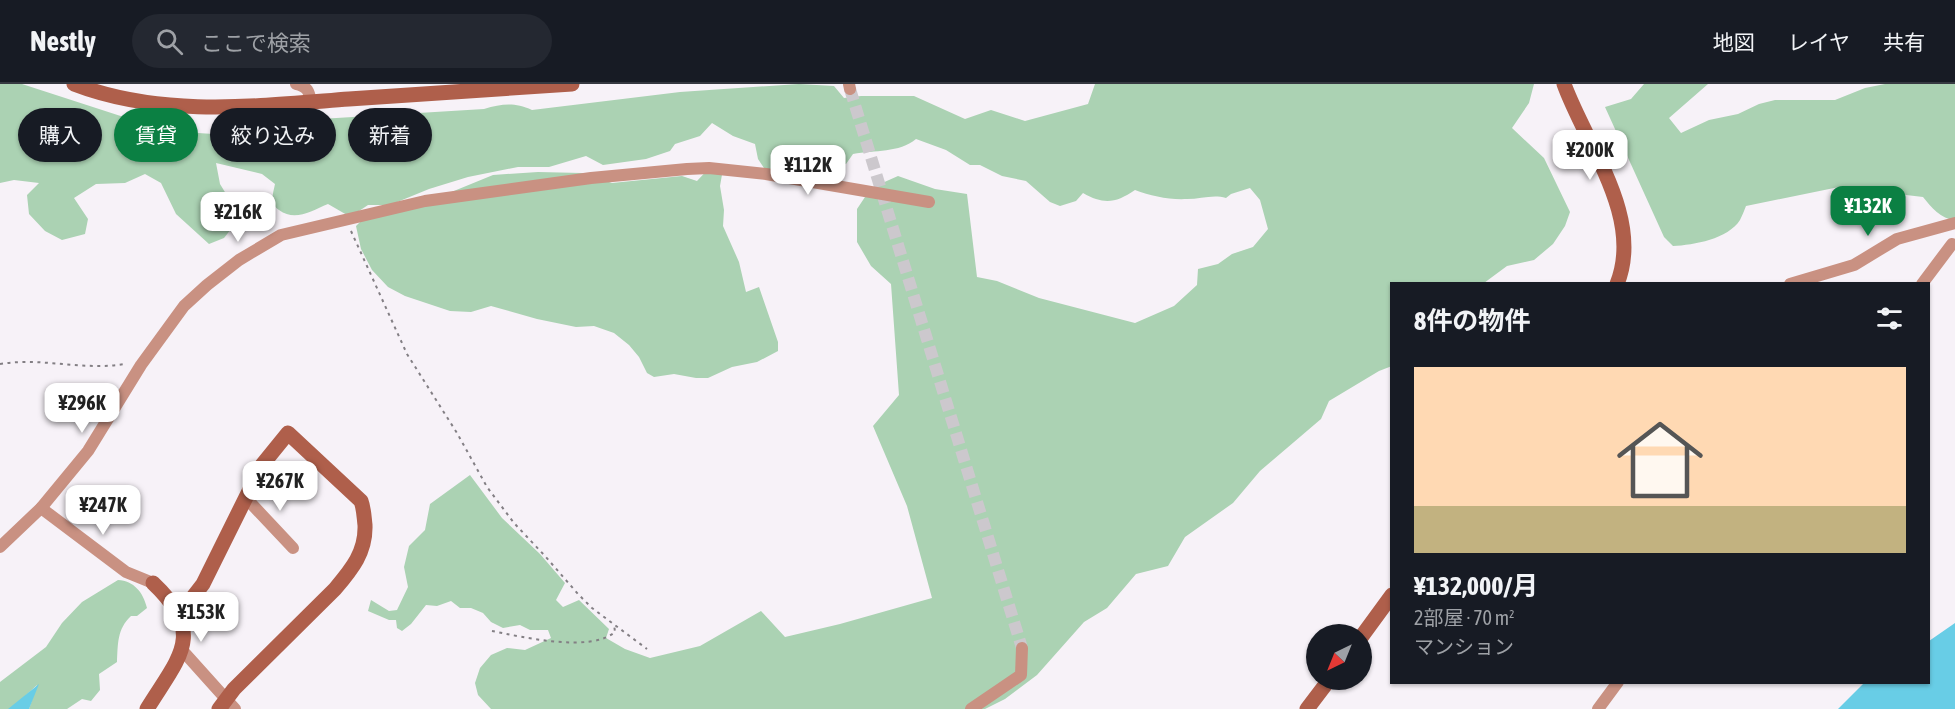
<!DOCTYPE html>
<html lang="ja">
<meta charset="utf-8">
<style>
:root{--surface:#171b24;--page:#242831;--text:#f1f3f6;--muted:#9ea1a6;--line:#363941;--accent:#0b8043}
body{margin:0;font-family:"Asap Condensed","Noto Sans JP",sans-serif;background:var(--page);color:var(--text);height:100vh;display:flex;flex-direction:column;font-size:22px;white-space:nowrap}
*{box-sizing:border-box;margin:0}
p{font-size:20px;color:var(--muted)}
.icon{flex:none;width:33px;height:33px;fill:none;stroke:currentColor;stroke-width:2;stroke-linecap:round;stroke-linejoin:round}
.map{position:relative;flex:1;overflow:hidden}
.drawer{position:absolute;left:1390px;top:198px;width:540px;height:402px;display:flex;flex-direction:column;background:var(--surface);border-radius:0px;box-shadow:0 2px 4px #0004}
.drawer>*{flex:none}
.top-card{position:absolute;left:18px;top:24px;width:570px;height:54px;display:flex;gap:12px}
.needle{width:39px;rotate:223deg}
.buttons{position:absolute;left:1306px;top:540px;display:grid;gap:12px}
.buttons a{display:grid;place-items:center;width:66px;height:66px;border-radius:50%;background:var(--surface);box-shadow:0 2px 4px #0004;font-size:30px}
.price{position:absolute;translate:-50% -51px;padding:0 14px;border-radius:12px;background:#fff;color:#222;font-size:20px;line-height:39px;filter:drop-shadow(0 2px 3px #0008)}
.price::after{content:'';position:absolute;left:50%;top:36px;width:18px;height:14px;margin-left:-9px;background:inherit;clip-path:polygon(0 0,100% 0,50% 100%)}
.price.current{background:var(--accent);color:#fff}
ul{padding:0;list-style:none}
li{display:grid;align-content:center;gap:12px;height:318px;padding:0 24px}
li+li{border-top:2px solid var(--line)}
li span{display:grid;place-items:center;height:186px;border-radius:0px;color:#555}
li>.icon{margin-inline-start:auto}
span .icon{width:108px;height:108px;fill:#fffc;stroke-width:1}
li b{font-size:26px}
h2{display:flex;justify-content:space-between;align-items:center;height:72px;padding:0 24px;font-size:26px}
.pill{padding:0 21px;border-radius:27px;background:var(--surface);box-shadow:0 2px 4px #0004;font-size:21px;line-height:54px}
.pill.current{background:var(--accent);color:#fff}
header{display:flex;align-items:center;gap:36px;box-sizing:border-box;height:84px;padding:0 30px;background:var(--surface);border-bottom:2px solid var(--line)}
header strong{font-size:28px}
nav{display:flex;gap:33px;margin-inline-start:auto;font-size:21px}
.search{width:420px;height:54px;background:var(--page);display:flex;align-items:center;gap:15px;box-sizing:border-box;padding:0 21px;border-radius:33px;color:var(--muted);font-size:22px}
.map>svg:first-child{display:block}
.green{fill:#abd2b3}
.water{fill:#68cde6}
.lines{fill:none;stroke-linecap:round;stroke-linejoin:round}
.street-tunnel{stroke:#ccc8cd;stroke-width:12;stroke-dasharray:12 6;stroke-linecap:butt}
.path{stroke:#837f84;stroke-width:2;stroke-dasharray:3 4.5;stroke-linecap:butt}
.street{stroke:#c99182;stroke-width:12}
.secondary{stroke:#af5f4b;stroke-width:15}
</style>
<header>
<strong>Nestly</strong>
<div class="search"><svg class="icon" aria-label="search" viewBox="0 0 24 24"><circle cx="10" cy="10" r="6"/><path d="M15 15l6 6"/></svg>ここで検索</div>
<nav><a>地図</a><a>レイヤ</a><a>共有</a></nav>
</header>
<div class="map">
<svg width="1955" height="625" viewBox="0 0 1955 625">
<rect width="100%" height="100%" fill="#f7f2f8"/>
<g class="green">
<path d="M0,0H22L136,37L198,49L260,53L297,46L320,35L484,25C502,20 514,18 532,26L680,8L799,0L834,2L844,14L861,12H914L965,35L991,26L1025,37L1088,20L1095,0H1534L1529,19L1512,44L1544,74L1570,128L1565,142L1553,160L1534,176L1507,182L1484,199L1392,200V282L1379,287L1329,317L1321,335L1260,387L1233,419L1185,453L1168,482L1136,490L1107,524L1084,538L1037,591L1005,615L985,625H491L478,611L475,599L480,584L491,571L507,564L525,566L551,554L548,546H530L520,541L503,544L491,538L483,529L471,524H460L451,517L437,522L426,521L411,540L402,547L397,544L396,536H389L368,527L371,516L389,527L397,526L408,503L404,483L409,462L425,446L430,420L470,391L502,434L540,470L565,499L556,516L563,523L579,516L609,545L606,554L625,565L650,574L700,562L761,527L785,553L840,540L932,514L907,422L873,342L899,311L891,200L871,182L857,158V125L871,104L898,92L935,105L967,110L977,193L997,197L1039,214L1135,239L1174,222L1197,201L1198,185L1218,180L1232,170L1253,163L1268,145L1260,116L1250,104L1231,110L1226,114C1213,110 1201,115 1187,115C1169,116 1151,112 1135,106C1116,119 1104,121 1083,109L1076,117L1060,122L1050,118L1026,97L1002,92L980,81H970L946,66L916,55C899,69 875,66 853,70L846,80L831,81L818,74L813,78L812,85L801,92L783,84L773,86L764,84L758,75L755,60L733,52L712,39L700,52L675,60L670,67L646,75L603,81L586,72L549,83H518L468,93L429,105L390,121H368L359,127L347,131L328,120C311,127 295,138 279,126C269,119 273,110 275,100L262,90L216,79L220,100L231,118L235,140L224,154L209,160L176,130L161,99L145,90L125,99L96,100L74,114L88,135L85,150L62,156L45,147L29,130L27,111L39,99L14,96L0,99Z"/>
<path d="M1644,0H1708L1669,34L1681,49L1709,36L1738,30L1759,20L1775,16H1835L1865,4L1885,0H1955V136C1941,135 1931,123 1923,113L1839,103L1746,122C1744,127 1742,132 1740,136C1728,155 1694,161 1673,162L1664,153L1605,23L1631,15Z"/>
<path d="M713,80L723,85L720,102L724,126L723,142L739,178L746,208L759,203L778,258V267L757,278L732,283L708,294H696L674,290L654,293L647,289L639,273L629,261L614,249L594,242L576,243L537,235L491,222L471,228L450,227L405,212L388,203L372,186L361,165L356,142L369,129L449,109L493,91L538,88L582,89L612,99L682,92L697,97Z"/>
<path d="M118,496C134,497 143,508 147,524L137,532H131C117,545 118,560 117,578L99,590L100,606L91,617L82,615L67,625H29L37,601L11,625H0V598L46,563L62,539L82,518Z"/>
</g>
<g class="water">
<path d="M1955,539V625H1838L1864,599L1929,598V557Z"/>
<path d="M39,600L29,625H8Z"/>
</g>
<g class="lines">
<path class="street-tunnel" d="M850,5L1022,564"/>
<g class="path">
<path d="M351,147L407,270L457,349L487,403L514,439L545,472L578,510L592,524L647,565"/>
<path d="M0,280C42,273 83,287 125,280"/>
<path d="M492,547C522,553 591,569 615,548L614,540"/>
</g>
<g class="street">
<path d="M296,0C308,3 309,7 311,18"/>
<path d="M849,0L850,5"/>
<path d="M1790,200L1854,181L1897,155L1955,139"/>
<path d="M1922,200L1952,160"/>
<path d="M245,413L293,464"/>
<path d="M41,424L126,488L153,499"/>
<path d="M0,463L41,424L88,367L141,281L184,222L207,201L239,176L281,151L425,117L591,94L687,85L709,84L766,90L929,118"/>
<path d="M182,566L235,625"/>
<path d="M971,625L1021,591L1022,564"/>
<path d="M1598,625L1618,598"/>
</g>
<g class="secondary">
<path d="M74,0C162,34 258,22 349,15C424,10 498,5 572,0"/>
<path d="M1564,0C1586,61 1644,133 1617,200"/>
<path d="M179,531L203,500L262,381L288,349L361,417C364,425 364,433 365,441C366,468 352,485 335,505L234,605L219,625"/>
<path d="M1362,552L1392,511"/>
<path d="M147,625C179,573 207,550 153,499"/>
<path d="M1307,625L1329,596"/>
</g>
</g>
</svg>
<div class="buttons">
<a><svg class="needle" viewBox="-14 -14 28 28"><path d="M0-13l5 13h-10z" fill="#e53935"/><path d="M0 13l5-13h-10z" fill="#9ea1a6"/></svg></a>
</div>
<b class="price" style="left:1590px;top:97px">¥200K</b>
<b class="price" style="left:808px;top:112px">¥112K</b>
<b class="price current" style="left:1868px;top:153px">¥132K</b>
<b class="price" style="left:238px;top:159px">¥216K</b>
<b class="price" style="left:82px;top:350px">¥296K</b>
<b class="price" style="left:280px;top:428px">¥267K</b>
<b class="price" style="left:103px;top:452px">¥247K</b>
<b class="price" style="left:201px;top:559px">¥153K</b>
<div class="top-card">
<a class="pill">購入</a>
<a class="pill current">賃貸</a>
<a class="pill">絞り込み</a>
<a class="pill">新着</a>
</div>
<section class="drawer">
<h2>8件の物件<svg class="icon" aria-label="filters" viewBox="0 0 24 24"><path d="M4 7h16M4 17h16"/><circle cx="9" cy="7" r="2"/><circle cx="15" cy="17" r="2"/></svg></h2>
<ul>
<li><span style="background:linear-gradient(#ffd9b3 75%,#c2b280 0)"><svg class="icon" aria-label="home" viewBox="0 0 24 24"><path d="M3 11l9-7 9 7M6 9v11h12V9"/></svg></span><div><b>¥132,000/月</b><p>2部屋 · 70 m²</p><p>マンション</p></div></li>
</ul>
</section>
</div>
